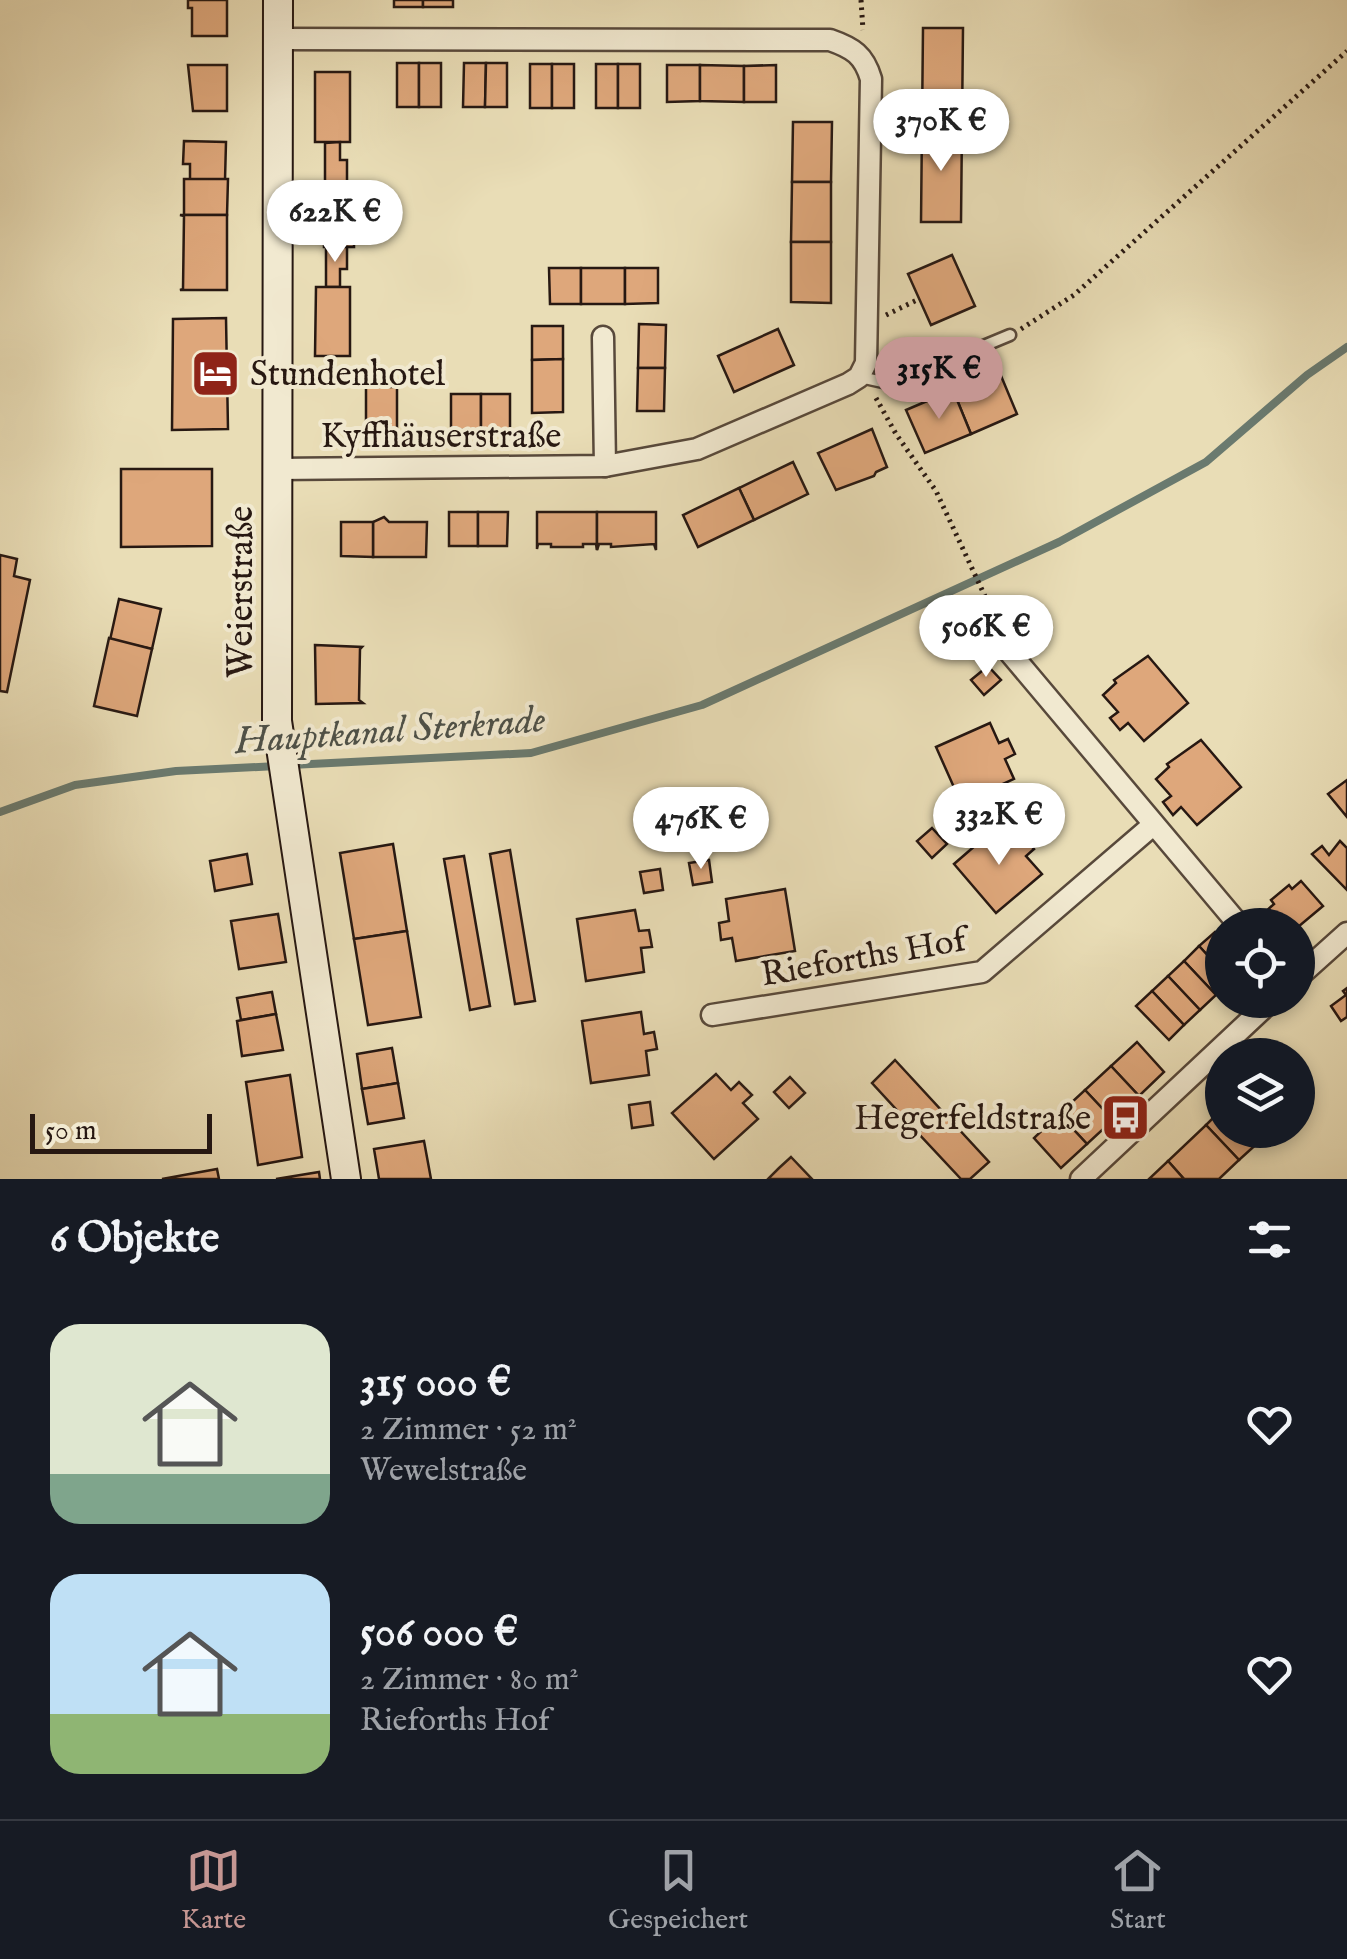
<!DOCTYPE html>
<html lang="de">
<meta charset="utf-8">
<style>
:root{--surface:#171b24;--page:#20242c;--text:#f1f3f6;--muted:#9ea1a6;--line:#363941;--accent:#c59692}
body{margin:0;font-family:"IM FELL English",serif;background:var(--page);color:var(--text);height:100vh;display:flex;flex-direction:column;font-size:38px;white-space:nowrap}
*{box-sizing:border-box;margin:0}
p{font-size:32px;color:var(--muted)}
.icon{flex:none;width:55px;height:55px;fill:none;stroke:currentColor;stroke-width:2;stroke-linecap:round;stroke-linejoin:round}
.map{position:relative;height:1179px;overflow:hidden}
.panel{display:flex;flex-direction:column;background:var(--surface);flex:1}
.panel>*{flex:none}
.buttons{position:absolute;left:1205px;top:908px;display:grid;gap:20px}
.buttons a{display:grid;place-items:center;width:110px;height:110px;border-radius:50%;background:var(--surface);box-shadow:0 5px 15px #0003;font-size:50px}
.scale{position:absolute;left:30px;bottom:25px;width:182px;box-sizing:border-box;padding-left:10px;border:5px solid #271812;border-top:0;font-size:28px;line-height:35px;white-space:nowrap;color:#271812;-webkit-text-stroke:8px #f1e9d0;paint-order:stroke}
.price{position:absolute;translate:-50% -85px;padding:0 22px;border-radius:35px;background:#fff;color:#222;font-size:32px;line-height:65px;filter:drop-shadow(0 2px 5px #0008)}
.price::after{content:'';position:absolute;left:50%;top:60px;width:30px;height:22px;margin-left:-15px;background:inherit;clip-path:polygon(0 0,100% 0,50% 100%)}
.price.on{background:var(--accent);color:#111}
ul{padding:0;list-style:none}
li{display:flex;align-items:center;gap:30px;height:250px;padding:0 50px}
li span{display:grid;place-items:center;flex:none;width:280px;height:200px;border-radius:30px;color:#555}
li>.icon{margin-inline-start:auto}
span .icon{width:120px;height:120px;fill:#fffc;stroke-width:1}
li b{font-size:42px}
h2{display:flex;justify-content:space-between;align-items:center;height:120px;padding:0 50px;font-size:42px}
.tab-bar{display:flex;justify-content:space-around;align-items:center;height:140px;border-top:2px solid var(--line);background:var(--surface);font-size:28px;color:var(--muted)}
.tab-bar a{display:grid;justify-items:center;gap:5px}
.tab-bar .on{color:var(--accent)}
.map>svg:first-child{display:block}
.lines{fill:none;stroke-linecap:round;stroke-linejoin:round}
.stream{stroke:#6a7a6f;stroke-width:8}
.building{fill:#dea77b;stroke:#271812;stroke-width:2.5}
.lane-casing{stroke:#58493b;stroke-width:15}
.street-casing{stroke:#58493b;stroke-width:25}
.secondary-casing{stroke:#271812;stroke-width:32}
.path{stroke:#271812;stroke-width:5;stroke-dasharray:2.5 5;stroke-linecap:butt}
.lane{stroke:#f1e9d0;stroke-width:10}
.street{stroke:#f1e9d0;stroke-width:20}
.secondary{stroke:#f1e9d0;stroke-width:28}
.labels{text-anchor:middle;stroke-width:8;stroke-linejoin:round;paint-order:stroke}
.poi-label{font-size:35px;fill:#271812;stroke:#f1e9d0;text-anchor:start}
.street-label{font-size:35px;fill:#271812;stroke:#f1e9d0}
.water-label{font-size:38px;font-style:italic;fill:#4e5148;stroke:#f1e9d0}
</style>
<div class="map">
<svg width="1347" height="1179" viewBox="0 0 1347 1179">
<rect width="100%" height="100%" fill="#e9ddb6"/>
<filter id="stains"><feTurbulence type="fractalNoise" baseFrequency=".002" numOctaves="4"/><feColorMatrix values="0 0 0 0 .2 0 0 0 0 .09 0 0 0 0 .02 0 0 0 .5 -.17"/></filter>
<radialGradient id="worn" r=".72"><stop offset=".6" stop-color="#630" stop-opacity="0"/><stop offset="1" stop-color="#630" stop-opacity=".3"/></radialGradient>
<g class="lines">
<g class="stream">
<path d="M291,765L531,753L702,705L1059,542L1206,462L1307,375L1347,347"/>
<path d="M0,812L75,785L176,771L277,766"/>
</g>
</g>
<g class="building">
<path d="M188,0H227V36H192V8H188Z"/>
<rect x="394" y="0" width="29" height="7"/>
<rect x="423" y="0" width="30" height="7"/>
<path d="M923,28H963L962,125H922Z"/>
<rect x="397" y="63" width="22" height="44"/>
<rect x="419" y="63" width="22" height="44"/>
<path d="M464,63H486L485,107H463Z"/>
<path d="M486,63H507V107H485Z"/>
<rect x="530" y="64" width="22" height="44"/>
<rect x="552" y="64" width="22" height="44"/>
<rect x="596" y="64" width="22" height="44"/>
<rect x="618" y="64" width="22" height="44"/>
<path d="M188,65H227V111H193Z"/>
<path d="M667,65H700V101L667,102Z"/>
<path d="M700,65L744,66V102L700,101Z"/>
<path d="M776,65V102H744V66Z"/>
<rect x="315" y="72" width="35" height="70"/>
<path d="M793,122H832L831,182H792Z"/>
<path d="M922,125H962L961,222H921Z"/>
<path d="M184,141L226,142L225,180H190V164H183Z"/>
<path d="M340,142V160H347V182H325V143Z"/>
<path d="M184,179H228L227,215H184Z"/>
<rect x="324" y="182" width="30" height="65"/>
<path d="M792,182H831V242H791Z"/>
<path d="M180,215H227V290H180L183,289L184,216Z"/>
<path d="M791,242H831V303L791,302Z"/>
<path d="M326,247H347V269H340V287H326Z"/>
<path d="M952,255L975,306L931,325L908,274Z"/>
<path d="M549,268H581V304H550Z"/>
<rect x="581" y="268" width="44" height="36"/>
<path d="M625,268H658V303L625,304Z"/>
<path d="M316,287H350V356H315Z"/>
<path d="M226,318L228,429L172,430L173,319Z"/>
<path d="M639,324L666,325L665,368H638Z"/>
<path d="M532,326H563V359L532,360Z"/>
<path d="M778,329L794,365L734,392L718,356Z"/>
<path d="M563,359V412L532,413V360Z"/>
<path d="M638,368H665L664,411H637Z"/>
<path d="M999,371L1017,414L971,434L953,390Z"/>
<path d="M366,387H397V429L366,428Z"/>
<path d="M953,390L971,434L925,453L906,410Z"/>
<rect x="451" y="394" width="30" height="36"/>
<rect x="481" y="394" width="29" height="36"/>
<path d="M872,429L887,467L876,472L874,476L836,490L818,453Z"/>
<path d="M793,462L808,494L754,520L739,488Z"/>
<path d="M121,469H212V546L121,547Z"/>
<path d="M739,488L754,520L698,547L683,515Z"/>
<rect x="449" y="512" width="29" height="34"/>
<path d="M478,512H508L507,546H478Z"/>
<path d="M537,512H597V550L596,544H583V547H551V544H538L537,549Z"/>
<path d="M597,512H656V550L654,544L611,547V544H599L597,550Z"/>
<path d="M384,517L389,522H427L426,557H373V522Z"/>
<path d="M341,522H373V557L341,556Z"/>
<path d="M0,555L17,559L14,576L30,580L7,692L0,691Z"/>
<path d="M119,599L161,609L152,649L110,640Z"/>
<path d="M109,638L152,649L137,716L94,706Z"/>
<path d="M315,645L362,647L360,649L359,700L363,703L316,704Z"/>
<path d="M1148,656L1188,703L1144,741L1128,723L1120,730L1110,718L1118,712L1103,695L1116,683L1114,680Z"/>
<path d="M988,666L1001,680L984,695L971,680Z"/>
<path d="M990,723L999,743L1008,739L1015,754L1005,759L1014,779L961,803L936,747Z"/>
<path d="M1201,740L1241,787L1197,825L1181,807L1173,815L1163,802L1171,796L1156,779L1169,767L1167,764Z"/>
<path d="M1347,780V817L1328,794Z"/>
<path d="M999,825L1015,843L1023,836L1034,849L1026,856L1042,874L996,913L954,864Z"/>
<path d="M932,828L947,844L932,858L917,841Z"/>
<path d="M1340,841L1347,848V890L1312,854L1322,846L1329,855Z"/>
<path d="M393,844L407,931L354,939L340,853Z"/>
<path d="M510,850L535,1001L515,1004L490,854Z"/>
<path d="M247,854L252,884L215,891L210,861Z"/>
<path d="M464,856L490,1006L470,1010L444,859Z"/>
<path d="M709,860L712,882L693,885L689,863Z"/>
<path d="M660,869L663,890L644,893L640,872Z"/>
<path d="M1301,881L1323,906L1298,927L1277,925L1265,912L1274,904L1271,900L1289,885L1292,889Z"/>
<path d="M785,889L795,951L736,961L732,938L721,940L719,923L729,921L726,899Z"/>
<path d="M635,910L639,931L649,930L652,947L641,948L644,972L586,981L577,919Z"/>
<path d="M278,914L286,962L239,969L231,921Z"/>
<path d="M407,931L421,1017L368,1025L354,939Z"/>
<path d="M1215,932L1222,940V971L1199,946Z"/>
<path d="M1199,946L1222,971V989L1216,995L1184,961Z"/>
<path d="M1184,961L1216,995L1200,1010L1168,976Z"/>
<path d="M1168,976L1200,1010L1184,1025L1152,991Z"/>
<path d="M1347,988V1017L1341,1021L1331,1006L1346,995L1343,991Z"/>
<path d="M1152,991L1184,1025L1169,1040L1136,1006Z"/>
<path d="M272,992L276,1014L241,1020L237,998Z"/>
<path d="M641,1012L644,1034L654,1032L657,1049L646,1051L649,1075L591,1083L582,1021Z"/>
<path d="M276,1014L283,1050L242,1056L237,1021Z"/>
<path d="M1137,1042L1164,1072L1139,1096L1111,1066Z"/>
<path d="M392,1048L398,1083L362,1089L357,1054Z"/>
<path d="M895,1060L942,1111L918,1133L872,1083Z"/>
<path d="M1111,1066L1139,1096L1113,1120L1085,1090Z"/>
<path d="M716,1074L731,1090L739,1082L752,1095L743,1103L758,1119L714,1159L672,1113Z"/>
<path d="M290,1075L302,1157L258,1165L246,1082Z"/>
<path d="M790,1077L805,1093L789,1108L774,1092Z"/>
<path d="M398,1083L404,1118L368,1124L362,1089Z"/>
<path d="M1085,1090L1113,1120L1087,1144L1059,1114Z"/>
<path d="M650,1102L653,1125L632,1128L629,1105Z"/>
<path d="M1222,1109V1130H1272L1239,1160L1206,1125Z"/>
<path d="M942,1111L989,1162L970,1179H961L918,1133Z"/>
<path d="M1059,1114L1087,1144L1061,1168L1034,1138Z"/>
<path d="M1206,1125L1239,1160L1219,1179H1184L1168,1161Z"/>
<path d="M424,1141L431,1179H379L374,1149Z"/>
<path d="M791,1157L812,1179H768L779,1168Z"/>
<path d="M1168,1161L1184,1179H1149Z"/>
<path d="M217,1169L219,1179H162Z"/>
<path d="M319,1172L320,1179H276Z"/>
</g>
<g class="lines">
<defs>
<path id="lane" d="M860,377L892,384L1010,335"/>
<g id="street">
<path d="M603,337L605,466"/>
<path d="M277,469L605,466L697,449L848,384L859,377L866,363L871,79C864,55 853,48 830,40L278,39"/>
<path d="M997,623L1011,654L1239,925"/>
<path d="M1298,977L1347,933"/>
<path d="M712,1015L982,972L1153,825"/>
<path d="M1081,1179L1272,1000"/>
</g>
<path id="secondary" d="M278,0L277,721L346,1179"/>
</defs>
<use href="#lane" class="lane-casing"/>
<use href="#street" class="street-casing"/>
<use href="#secondary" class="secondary-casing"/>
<g class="path">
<path d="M861,0L863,30"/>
<path d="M886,315L919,299"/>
<path d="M1021,329L1074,295L1347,51"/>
<path d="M876,398L896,434L936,491L990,607"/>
</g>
<use href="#lane" class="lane"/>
<use href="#street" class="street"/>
<use href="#secondary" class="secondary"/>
</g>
<defs>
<symbol id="hotel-square" viewBox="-11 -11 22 22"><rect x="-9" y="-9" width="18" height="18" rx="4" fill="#8f2418" stroke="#f1e9d0"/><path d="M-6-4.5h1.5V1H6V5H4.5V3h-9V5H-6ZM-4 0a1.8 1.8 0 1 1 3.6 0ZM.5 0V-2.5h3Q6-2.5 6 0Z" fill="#fff"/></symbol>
<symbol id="bus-square" viewBox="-11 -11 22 22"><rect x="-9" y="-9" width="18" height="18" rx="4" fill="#8f2418" stroke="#f1e9d0"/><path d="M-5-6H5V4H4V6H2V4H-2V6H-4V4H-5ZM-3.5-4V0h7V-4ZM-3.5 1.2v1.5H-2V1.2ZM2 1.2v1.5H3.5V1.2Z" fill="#fff"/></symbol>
</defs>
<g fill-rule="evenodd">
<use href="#hotel-square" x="188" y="346" width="55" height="55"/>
<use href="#bus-square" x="1098" y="1090" width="55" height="55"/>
</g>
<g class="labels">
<g class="poi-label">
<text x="250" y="385">Stundenhotel</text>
<text x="1091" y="1129" text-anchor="end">Hegerfeldstraße</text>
</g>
<g class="street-label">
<text x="441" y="447">Kyffhäuserstraße</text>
<text transform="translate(240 592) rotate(-90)" y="12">Weierstraße</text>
<text transform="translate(863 956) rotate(-10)" y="12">Rieforths Hof</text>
</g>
<g class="water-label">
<text transform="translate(390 729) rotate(-4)" y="13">Hauptkanal Sterkrade</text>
</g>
</g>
<rect width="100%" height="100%" filter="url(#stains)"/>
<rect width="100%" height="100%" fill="url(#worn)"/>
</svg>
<div class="buttons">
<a><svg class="icon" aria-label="locate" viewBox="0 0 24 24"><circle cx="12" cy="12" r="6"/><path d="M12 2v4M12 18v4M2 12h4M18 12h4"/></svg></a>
<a><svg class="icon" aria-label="layers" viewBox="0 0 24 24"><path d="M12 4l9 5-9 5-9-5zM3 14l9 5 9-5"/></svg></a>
</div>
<div class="scale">50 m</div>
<b class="price" style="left:941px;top:174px">370K €</b>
<b class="price" style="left:335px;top:265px">622K €</b>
<b class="price on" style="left:939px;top:422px">315K €</b>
<b class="price" style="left:986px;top:680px">506K €</b>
<b class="price" style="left:999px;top:868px">332K €</b>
<b class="price" style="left:701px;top:872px">476K €</b>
</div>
<section class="panel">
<h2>6 Objekte<svg class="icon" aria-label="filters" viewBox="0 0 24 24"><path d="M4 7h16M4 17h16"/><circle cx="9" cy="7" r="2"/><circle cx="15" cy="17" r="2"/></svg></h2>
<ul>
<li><span style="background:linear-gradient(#dfe7d0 75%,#7fa58c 0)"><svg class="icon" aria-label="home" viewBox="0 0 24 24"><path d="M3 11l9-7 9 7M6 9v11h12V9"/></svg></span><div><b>315 000 €</b><p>2 Zimmer · 52 m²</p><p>Wewelstraße</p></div><svg class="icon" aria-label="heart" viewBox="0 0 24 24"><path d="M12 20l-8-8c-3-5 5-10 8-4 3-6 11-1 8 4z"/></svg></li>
<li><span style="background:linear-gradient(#bfe0f5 70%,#8fb573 0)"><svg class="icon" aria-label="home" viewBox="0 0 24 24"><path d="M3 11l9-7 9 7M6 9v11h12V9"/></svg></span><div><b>506 000 €</b><p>2 Zimmer · 80 m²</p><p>Rieforths Hof</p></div><svg class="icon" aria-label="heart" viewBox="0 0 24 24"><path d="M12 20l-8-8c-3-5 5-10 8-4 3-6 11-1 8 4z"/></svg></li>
</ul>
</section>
<nav class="tab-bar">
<a class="on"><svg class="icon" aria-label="map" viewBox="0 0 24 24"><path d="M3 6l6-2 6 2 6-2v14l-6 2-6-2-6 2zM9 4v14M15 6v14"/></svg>Karte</a>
<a><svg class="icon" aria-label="saved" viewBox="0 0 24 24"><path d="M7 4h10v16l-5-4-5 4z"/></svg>Gespeichert</a>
<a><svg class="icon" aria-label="home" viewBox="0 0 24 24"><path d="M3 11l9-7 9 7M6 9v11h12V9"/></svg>Start</a>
</nav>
